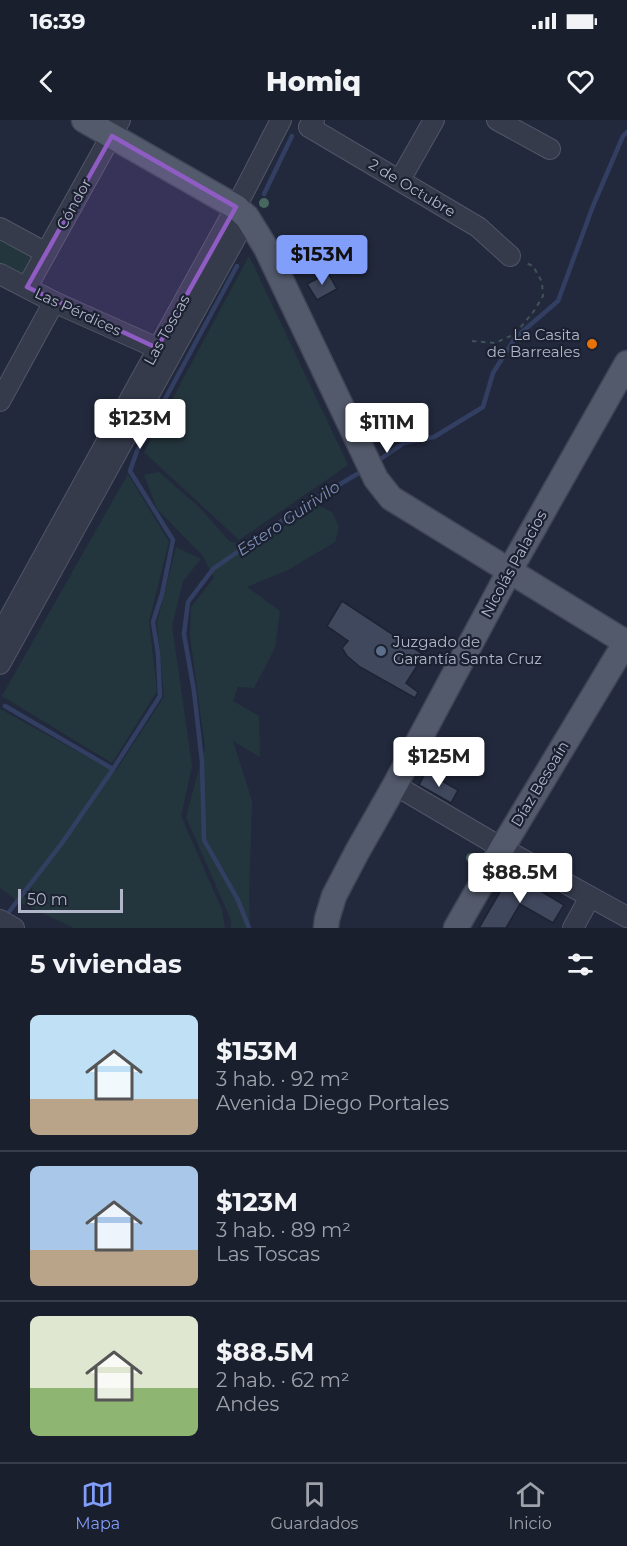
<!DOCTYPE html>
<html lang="es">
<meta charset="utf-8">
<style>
:root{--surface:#1a1f2d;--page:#272c39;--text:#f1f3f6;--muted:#9fa2aa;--line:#383d49;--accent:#829efb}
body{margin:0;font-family:Montserrat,sans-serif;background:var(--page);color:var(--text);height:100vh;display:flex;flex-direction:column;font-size:22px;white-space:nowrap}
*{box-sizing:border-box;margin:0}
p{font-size:20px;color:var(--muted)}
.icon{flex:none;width:33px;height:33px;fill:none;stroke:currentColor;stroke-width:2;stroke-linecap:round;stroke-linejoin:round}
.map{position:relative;height:808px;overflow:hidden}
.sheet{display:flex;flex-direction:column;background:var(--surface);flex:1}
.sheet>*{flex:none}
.scale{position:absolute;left:18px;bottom:15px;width:105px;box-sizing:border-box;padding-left:6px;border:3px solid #b1b6c8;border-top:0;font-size:16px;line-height:21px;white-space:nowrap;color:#b1b6c8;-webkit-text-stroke:4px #1b2131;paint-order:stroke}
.price{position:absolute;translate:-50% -51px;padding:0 14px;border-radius:6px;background:#fff;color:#222;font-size:20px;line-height:39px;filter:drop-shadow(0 2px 3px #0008)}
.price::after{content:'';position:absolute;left:50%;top:36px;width:18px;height:14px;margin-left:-9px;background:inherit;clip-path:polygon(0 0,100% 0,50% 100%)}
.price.active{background:var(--accent);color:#111}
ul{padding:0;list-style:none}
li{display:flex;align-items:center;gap:18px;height:150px;padding:0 30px}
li+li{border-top:2px solid var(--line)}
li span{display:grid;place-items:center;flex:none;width:168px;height:120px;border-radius:9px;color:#555}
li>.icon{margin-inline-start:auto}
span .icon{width:72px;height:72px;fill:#fffc;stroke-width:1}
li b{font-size:26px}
h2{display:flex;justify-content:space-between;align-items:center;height:72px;padding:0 30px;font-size:26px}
.status{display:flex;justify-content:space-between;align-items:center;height:42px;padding:0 30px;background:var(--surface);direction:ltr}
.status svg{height:16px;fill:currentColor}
header{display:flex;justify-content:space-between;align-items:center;height:78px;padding:0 30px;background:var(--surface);font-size:27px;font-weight:800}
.tab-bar{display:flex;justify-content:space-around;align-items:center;height:84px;border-top:2px solid var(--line);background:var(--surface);font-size:16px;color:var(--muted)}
.tab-bar a{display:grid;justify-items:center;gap:3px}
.tab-bar .active{color:var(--accent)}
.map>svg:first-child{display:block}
.green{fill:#24363d}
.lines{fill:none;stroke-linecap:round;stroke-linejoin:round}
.stream{stroke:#333f62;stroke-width:4.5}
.building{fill:#40485e;stroke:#1d2333;stroke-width:1.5}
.minor-casing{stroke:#515667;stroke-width:22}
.major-casing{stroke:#3f4555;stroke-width:27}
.path{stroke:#3f5257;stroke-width:2;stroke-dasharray:4.5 4.5;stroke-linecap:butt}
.minor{stroke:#363b4c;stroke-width:20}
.major{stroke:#535a6c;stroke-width:24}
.tree{fill:#48675f}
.marked{fill:#8e5cc2;fill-opacity:0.2;stroke:#8e5cc2;stroke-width:4.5;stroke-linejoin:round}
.food-dot{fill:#e8710a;stroke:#1b2131;stroke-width:2}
.service-dot{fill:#5c6f8a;stroke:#1b2131;stroke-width:2}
.labels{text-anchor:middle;stroke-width:4.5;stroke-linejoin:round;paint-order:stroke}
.street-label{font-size:15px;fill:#b1b6c8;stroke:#1b2131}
.poi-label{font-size:15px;fill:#b1b6c8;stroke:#1b2131;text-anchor:end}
.water-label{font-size:16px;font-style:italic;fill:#7f8eb5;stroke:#1b2131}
</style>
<div class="status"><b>16:39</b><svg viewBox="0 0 49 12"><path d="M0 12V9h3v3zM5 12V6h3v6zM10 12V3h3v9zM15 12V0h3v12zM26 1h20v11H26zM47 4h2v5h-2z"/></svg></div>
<header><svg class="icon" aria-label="back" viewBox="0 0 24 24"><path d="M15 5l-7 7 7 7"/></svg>Homiq<svg class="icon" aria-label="heart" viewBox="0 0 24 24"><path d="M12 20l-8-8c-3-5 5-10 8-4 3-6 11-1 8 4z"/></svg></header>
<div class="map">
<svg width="627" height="808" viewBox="0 0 627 808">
<rect width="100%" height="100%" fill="#22293c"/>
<g class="green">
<path d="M0,116L37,137L23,162L0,149Z"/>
<path d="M249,136L348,345L239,420L144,332Z"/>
<path d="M159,352L200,388L230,422L254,426L317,385L332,392L339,407L335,422L288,450L247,467L280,491L275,528L254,568L238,567L233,581L259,596L260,637L233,621L252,681L249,778L250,808H231V800L186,697L205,627L190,516L191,487L214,458L203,436L157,389L144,355Z"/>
<path d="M128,354L169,422L149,501L157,571L112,643L2,576Z"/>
<path d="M176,427L201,439L183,461L172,506L192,646L181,696L222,790L225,808H74L19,782L0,768V589L115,652L164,577L157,503Z"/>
</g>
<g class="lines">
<g class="stream">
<path d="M264,74L292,16"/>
<path d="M376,342L404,323L434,317L483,287L493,253L515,218L558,181L593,86L623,16L627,12"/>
<path d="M5,586L113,649"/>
<path d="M5,797L62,723L113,649L160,576L158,534L153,502L162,474L173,420L130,351L137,331L237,146"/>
<path d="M249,808L238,780L204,720L202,642L194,571L184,514L188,482L213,449L303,386L364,350"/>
</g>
</g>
<g class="building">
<path d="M328,153L337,169L317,180L307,164Z"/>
<path d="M342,481L424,535L406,563L418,572L415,578L360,547L347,536L342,528L348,521L327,506Z"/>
<path d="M426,652L458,670L451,683L419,665Z"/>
<path d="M511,753L564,785L553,803L520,784L506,808H479Z"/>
</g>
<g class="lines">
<defs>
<g id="minor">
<path d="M314,0L309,7L478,107L510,136"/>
<path d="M497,0L550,29"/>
<path d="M400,60L434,0"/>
<path d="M0,108L46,133"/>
<path d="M0,154L54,182L157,228"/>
<path d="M27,167L120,0"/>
<path d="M0,281L54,182"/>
<path d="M0,515L236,87L281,0"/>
<path d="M0,544L247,97"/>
<path d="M395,665L502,728L627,797"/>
<path d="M0,800L14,808"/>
<path d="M573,808L590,777"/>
</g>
<g id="major">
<path d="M84,0L236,87L247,97L266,128L376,359L391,378L627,523"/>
<path d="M326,808L327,799L334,776L357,732L395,665L510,450L627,243"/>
<path d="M456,808L502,728L627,520"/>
</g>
</defs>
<use href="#minor" class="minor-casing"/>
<use href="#major" class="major-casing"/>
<path class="path" d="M472,221L495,223L515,214L534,191L543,176L542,162L533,146L526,143"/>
<use href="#minor" class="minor"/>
<use href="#major" class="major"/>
</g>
<g class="tree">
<circle cx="264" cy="83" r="5"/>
<circle cx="471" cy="738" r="5"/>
</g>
<path class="marked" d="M112,16L236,87L157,228L27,167Z"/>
<circle class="food-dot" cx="592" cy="224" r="6"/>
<circle class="service-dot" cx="381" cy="531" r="6"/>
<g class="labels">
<g class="street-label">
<text transform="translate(412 68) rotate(31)" y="5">2 de Octubre</text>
<text transform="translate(74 84) rotate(-61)" y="5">Cóndor</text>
<text transform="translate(78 192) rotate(25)" y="5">Las Pérdices</text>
<text transform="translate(167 210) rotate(-61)" y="5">Las Toscas</text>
<text transform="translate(514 444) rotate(-61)" y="5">Nicolás Palacios</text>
<text transform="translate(540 664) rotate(-59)" y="5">Díaz Besoaín</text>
</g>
<g class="poi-label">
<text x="580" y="220">La Casita<tspan x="580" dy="17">de Barreales</tspan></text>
<text x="393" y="527" text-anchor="start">Juzgado de<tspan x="393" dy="17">Garantía Santa Cruz</tspan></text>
</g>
<g class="water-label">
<text transform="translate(288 398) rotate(-34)" y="6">Estero Guirivilo</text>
</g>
</g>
</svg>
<div class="scale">50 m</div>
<b class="price active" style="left:322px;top:166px">$153M</b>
<b class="price" style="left:140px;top:330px">$123M</b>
<b class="price" style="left:387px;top:334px">$111M</b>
<b class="price" style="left:439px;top:668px">$125M</b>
<b class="price" style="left:520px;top:784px">$88.5M</b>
</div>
<section class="sheet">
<h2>5 viviendas<svg class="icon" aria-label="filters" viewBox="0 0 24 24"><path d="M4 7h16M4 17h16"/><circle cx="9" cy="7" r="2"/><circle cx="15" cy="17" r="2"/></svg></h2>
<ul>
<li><span style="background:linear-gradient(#bfe0f5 70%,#b9a48a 0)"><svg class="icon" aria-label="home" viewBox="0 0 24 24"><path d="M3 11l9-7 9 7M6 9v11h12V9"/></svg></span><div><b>$153M</b><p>3 hab. · 92 m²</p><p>Avenida Diego Portales</p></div></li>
<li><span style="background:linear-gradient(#a9c7e8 70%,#b9a48a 0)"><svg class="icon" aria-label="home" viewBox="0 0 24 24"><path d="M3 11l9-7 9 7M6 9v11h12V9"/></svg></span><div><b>$123M</b><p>3 hab. · 89 m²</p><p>Las Toscas</p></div></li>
<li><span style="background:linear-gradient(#dfe7d0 60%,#8fb573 0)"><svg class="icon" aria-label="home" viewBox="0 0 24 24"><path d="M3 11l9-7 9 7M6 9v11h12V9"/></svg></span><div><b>$88.5M</b><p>2 hab. · 62 m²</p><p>Andes</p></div></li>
</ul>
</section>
<nav class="tab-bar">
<a class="active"><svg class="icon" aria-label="map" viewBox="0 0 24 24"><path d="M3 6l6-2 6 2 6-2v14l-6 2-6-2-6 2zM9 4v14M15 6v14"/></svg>Mapa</a>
<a><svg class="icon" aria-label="saved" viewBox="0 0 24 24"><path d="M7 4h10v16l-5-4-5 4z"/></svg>Guardados</a>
<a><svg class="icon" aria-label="home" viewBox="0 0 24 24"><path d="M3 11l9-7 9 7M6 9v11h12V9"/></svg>Inicio</a>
</nav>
